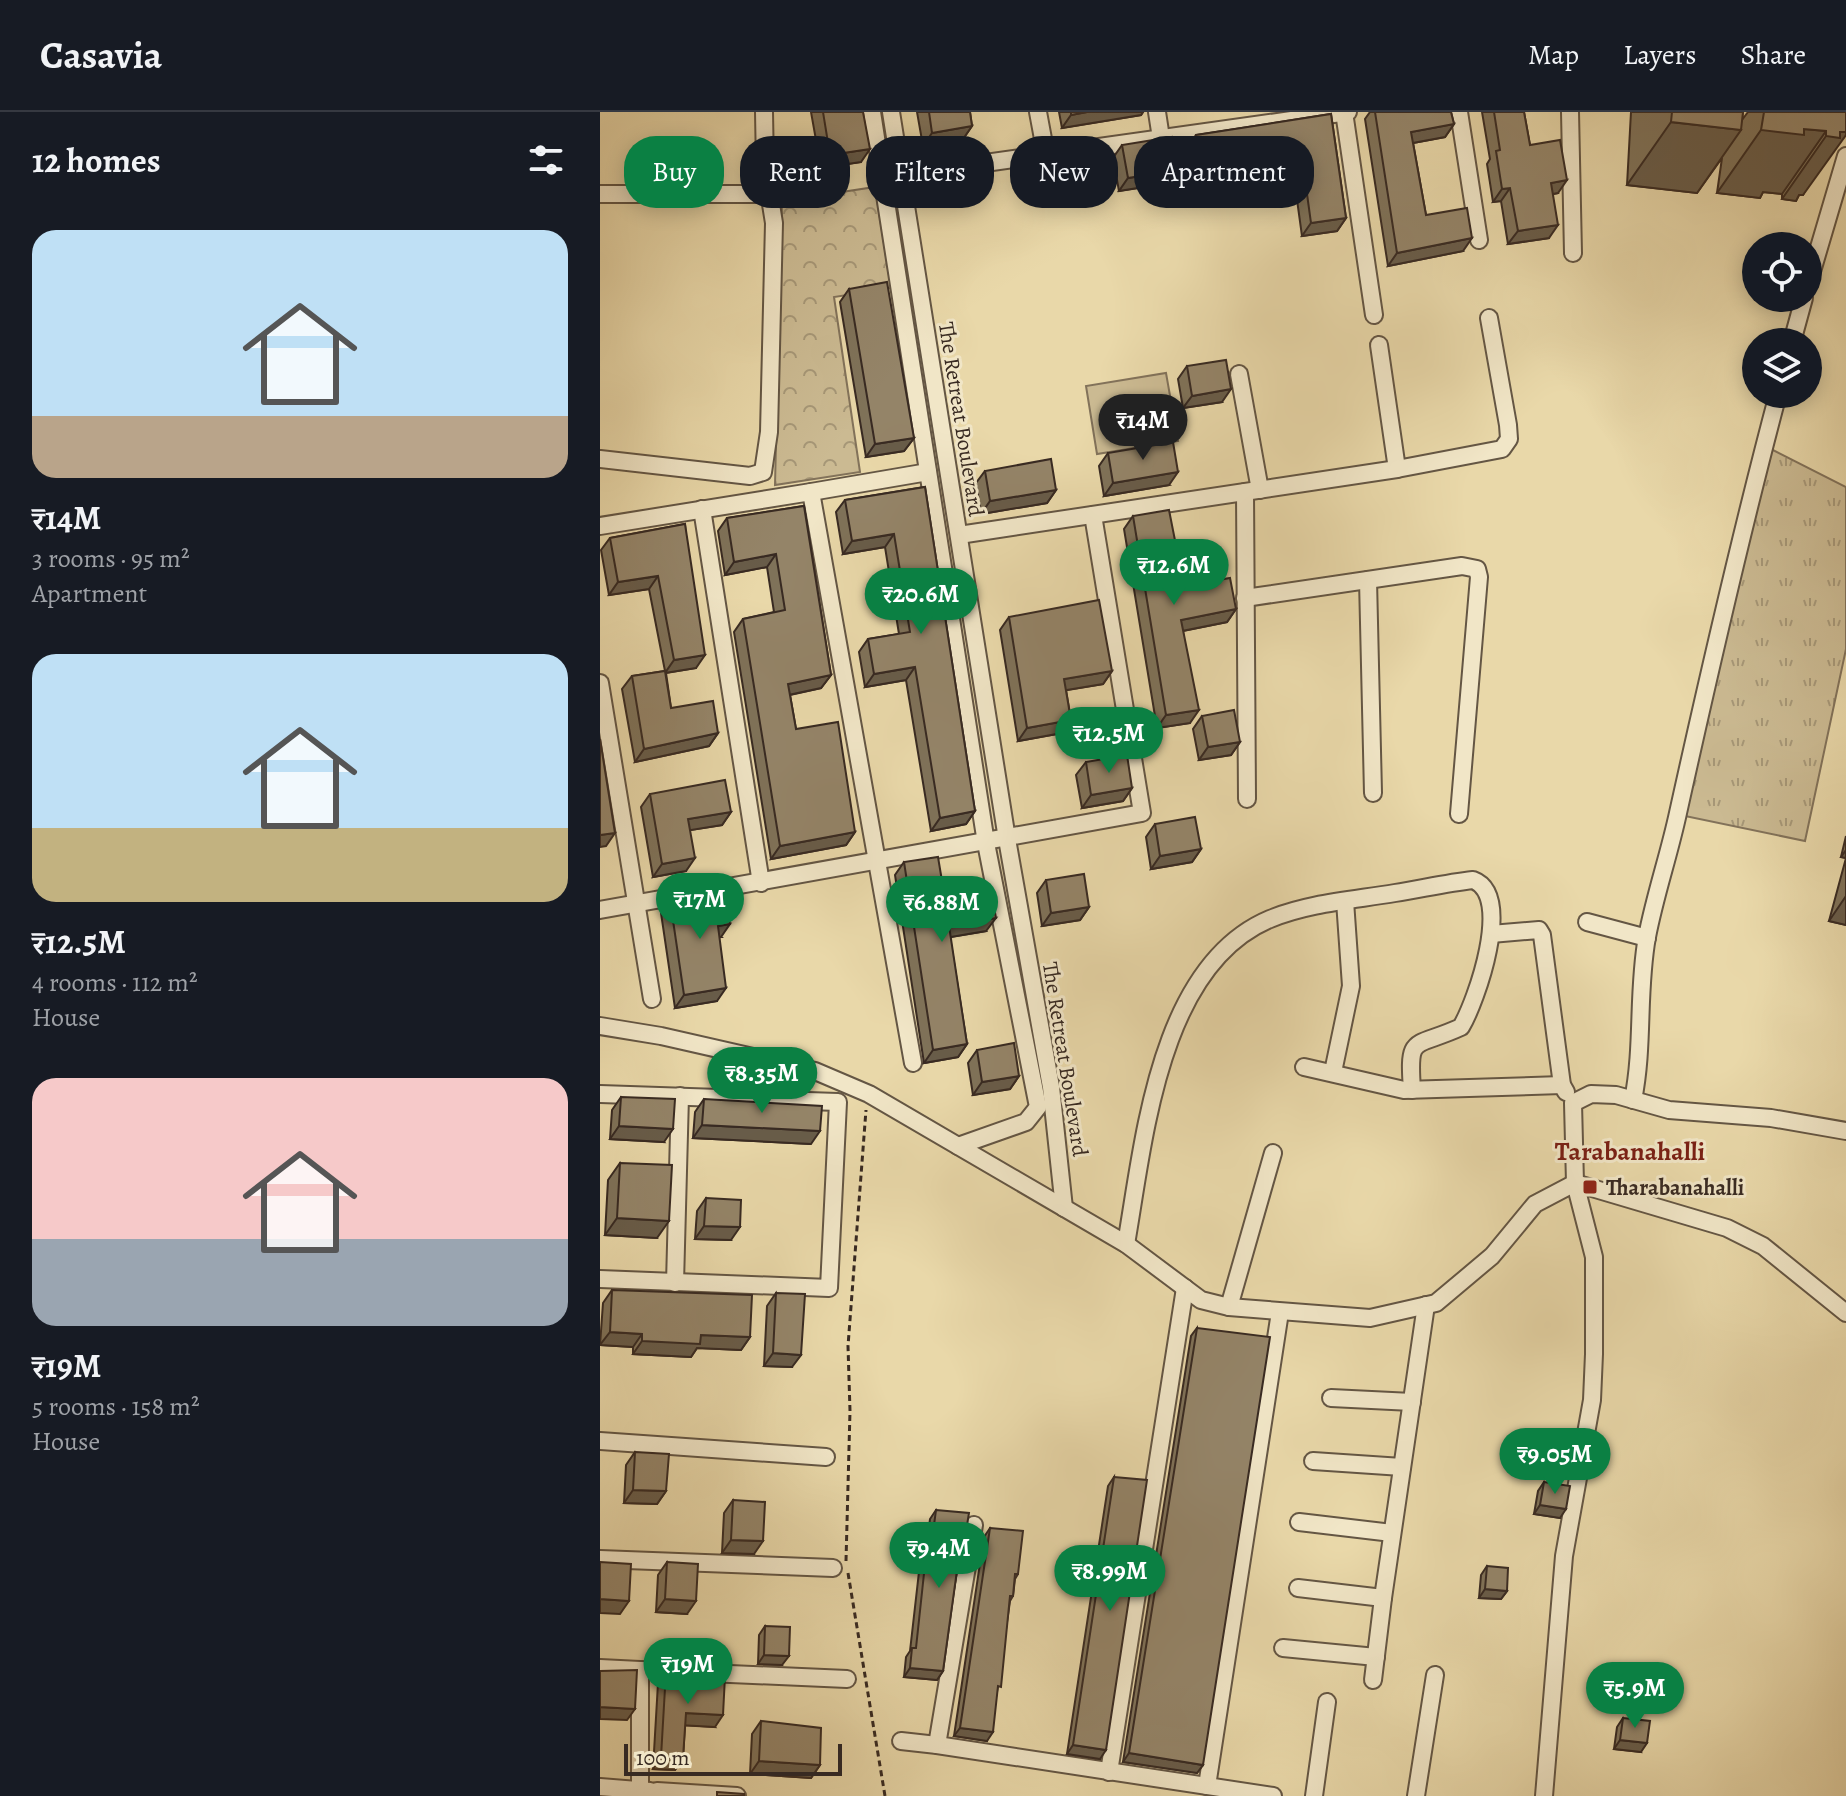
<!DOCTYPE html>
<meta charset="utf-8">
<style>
:root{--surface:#171b24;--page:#242831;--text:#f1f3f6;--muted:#9ea1a6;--line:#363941;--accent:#0b8043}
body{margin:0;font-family:Alegreya,serif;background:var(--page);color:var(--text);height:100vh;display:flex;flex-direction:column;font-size:30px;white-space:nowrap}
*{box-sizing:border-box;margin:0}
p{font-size:26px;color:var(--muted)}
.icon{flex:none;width:44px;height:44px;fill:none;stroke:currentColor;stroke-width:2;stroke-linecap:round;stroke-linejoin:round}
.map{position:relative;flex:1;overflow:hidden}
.sheet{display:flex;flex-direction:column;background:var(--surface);width:600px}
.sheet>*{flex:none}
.guide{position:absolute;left:24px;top:24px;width:760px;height:72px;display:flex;gap:16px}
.fabs{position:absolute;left:1142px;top:120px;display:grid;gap:16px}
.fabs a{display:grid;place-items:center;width:80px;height:80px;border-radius:50%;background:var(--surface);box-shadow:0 4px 20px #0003;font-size:40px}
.scale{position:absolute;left:24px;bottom:20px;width:218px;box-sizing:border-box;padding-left:8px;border:4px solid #382a22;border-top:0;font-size:22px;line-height:28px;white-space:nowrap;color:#382a22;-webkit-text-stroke:6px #f1e6c7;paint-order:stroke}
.price{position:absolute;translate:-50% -68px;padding:0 18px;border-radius:28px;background:var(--accent);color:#fff;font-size:26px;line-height:52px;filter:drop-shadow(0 2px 4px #0008)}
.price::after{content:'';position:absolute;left:50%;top:48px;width:24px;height:18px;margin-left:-12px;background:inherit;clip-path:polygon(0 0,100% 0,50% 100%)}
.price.current{background:#222;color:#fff}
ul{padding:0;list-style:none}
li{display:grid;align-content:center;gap:16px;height:424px;padding:0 32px}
li span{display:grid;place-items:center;height:248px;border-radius:24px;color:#555}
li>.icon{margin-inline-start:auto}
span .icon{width:144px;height:144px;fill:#fffc;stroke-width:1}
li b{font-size:34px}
h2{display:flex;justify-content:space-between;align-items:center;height:96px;padding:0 32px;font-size:34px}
.pill{padding:0 28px;border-radius:32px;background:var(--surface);box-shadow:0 4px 20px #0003;font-size:28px;line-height:72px}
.pill.current{background:var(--accent);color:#fff}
header{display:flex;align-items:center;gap:48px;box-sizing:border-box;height:112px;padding:0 40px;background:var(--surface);border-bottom:2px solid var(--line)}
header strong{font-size:38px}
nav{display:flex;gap:44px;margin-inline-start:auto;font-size:28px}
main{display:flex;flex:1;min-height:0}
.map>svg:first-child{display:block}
.grass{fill:url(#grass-tufts);stroke:#82725a;stroke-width:2}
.forest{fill:url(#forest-crowns);stroke:#82725a;stroke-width:2}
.pitch{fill:#cbba92;stroke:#82725a;stroke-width:2}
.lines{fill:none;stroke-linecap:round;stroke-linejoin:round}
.minor-casing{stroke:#645644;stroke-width:20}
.path{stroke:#382a22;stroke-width:3;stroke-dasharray:6 4;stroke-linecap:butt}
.minor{stroke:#f1e6c7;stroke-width:16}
.wall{fill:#7f7259;stroke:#382a22;stroke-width:2}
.shaded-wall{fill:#685c49;stroke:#382a22;stroke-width:2}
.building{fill:#948468;stroke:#382a22;stroke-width:2}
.poi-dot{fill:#8f2418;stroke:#f1e6c7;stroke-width:3}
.labels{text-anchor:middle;stroke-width:6;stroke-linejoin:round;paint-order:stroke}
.street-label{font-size:22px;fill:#382a22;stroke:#f1e6c7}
.poi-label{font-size:22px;font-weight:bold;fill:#382a22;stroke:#f1e6c7;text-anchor:start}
.quarter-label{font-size:26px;font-weight:bold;fill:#7a1f14;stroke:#f1e6c7}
</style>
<header>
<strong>Casavia</strong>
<nav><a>Map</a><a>Layers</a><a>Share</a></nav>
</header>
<main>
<section class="sheet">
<h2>12 homes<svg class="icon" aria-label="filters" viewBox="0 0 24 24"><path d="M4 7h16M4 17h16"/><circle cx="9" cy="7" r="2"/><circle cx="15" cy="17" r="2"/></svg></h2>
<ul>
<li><span style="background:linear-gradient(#bfe0f5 75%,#b9a48a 0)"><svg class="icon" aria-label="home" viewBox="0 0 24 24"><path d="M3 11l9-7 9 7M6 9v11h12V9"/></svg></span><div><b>₹14M</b><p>3 rooms · 95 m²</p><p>Apartment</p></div></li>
<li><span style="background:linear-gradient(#bfe0f5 70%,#c2b280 0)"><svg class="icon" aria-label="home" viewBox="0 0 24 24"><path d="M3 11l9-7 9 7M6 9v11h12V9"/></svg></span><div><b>₹12.5M</b><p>4 rooms · 112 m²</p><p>House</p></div></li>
<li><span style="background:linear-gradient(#f6c9c9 65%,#9aa5b1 0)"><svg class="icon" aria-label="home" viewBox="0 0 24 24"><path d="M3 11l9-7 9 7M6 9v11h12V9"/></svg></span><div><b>₹19M</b><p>5 rooms · 158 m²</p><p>House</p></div></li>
</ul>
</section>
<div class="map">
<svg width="1246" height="1684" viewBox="0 0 1246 1684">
<defs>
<pattern id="grass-tufts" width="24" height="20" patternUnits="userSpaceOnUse" patternTransform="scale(2)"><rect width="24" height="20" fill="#cbba92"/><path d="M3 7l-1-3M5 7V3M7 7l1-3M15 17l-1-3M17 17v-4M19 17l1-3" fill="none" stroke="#a69777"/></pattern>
<pattern id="forest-crowns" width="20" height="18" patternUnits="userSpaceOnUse" patternTransform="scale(2)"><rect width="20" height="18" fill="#cbba92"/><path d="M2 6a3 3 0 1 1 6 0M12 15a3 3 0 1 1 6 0" fill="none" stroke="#a69777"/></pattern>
</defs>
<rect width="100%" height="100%" fill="#e9d8a9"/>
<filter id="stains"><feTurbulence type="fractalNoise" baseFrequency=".0025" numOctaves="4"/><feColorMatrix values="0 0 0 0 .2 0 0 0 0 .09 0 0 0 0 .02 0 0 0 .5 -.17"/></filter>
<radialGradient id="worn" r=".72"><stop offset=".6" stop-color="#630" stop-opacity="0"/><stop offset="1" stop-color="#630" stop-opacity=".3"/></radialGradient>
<path class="grass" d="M1169,336L1246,375V537L1205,729L1085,704Z"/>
<path class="forest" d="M275,75L291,176L234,185L260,360L175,373L182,89Z"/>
<path class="pitch" d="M566,261L578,329L497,342L486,274Z"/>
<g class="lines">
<defs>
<g id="minor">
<path d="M272,0L386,731L438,995L426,1010L358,1034"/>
<path d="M291,0L407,727L451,975L464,1096"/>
<path d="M438,0L446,43"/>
<path d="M557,0L561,26"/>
<path d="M744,0L774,203"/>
<path d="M859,0L879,128"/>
<path d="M970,0L973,141"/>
<path d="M300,63L748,0"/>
<path d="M0,82H169"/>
<path d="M1208,173L1246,44"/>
<path d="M1192,230L1204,186"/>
<path d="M779,233L797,357"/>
<path d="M639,262L660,378"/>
<path d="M0,347L150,364L163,360L169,320L174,111L165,55L164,0"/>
<path d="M211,380L328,360"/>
<path d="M645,380L647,687"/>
<path d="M102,397L161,771"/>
<path d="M0,414L211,380L313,951"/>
<path d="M359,423L797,357L902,337L909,327L908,313L889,206"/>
<path d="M768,468L773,681"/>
<path d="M645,486L862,454L877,457L879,465L859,702"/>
<path d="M0,571L52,887"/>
<path d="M0,798L542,701L493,403"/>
<path d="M987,810L1047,826"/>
<path d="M891,822L939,818L942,823L962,973L966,980"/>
<path d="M0,914L61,924L215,959L269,982L526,1132L601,1188L629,1195L770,1206L836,1191L892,1144L935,1092L975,1071L1127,1116L1163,1134L1246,1201"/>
<path d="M704,955L804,978L962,973"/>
<path d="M733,960L751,874L745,789"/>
<path d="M0,982L238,990L229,1176L0,1167"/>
<path d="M1033,988C1044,934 1037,879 1047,825C1055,783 1069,743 1078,701C1109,561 1141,421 1178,282"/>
<path d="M526,1132C544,1030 558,854 670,807C708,791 754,788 795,781C821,777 846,771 873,768C914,783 876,890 861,915C813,937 808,921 812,978"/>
<path d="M75,1171L80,984"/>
<path d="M629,1195L673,1041"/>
<path d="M731,1286L812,1290"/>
<path d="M0,1329L226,1345"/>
<path d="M713,1349L802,1355"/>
<path d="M699,1410L792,1421"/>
<path d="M374,1413L337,1633L673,1684"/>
<path d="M0,1447L233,1456"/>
<path d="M698,1476L783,1486L826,1193"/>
<path d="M683,1536L776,1545"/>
<path d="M0,1556L40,1558V1679"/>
<path d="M40,1558L247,1567"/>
<path d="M773,1568L783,1486"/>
<path d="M301,1629L337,1633"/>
<path d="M509,1660L585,1176"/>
<path d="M607,1674L680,1200"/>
<path d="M0,1675L50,1679"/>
<path d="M56,1684L57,1679L137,1684"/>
<path d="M714,1684L727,1590"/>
<path d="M816,1684L835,1563"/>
<path d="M944,1684L964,1444L992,1288L994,1242V1145L975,1071L973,991L991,982L1016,983L1069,998L1171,1006L1246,1019"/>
</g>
</defs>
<use href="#minor" class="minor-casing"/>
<g class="path">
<path d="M246,1449L250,1299L248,1234L266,998"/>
<path d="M248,1461L285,1684"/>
</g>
<use href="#minor" class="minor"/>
</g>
<g class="wall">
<path d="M211,0H263L261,50L221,56Z"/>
<path d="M317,0H370L372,14L363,27L323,34Z"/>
<path d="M459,0H543L541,3L462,16Z"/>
<path d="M770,0H851L854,12L845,25L813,31L826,103L863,139L788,154L765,7Z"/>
<path d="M882,0H924L930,33L958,81L953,82L949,126L908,132L901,89L893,90L887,52L890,47Z"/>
<path d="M1031,0H1143L1142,8L1148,0H1246L1203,83H1199L1196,89L1182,87V82L1163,80L1160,86L1117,81L1122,46L1097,81L1027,73Z"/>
<path d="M731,2L746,106L737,119L702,124L692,51L592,66L587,36L596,23Z"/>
<path d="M522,33L578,58L569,71L519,79L513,46Z"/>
<path d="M249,177L314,326L304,339L266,345L240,190Z"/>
<path d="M587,254L622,290L583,296L578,267Z"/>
<path d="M508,341L569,373L504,384L499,354Z"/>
<path d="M385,359L456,378L447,391L381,402L376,371Z"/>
<path d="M325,375L375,699L366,712L331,719L306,568L265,575L259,540L268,527L299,522L285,435L243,442L236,400L245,388Z"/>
<path d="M204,394L231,563L221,576L190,583L196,617L255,720L246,733L171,747L134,520L143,507L174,500L167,455L125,463L118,419L127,406Z"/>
<path d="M533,404L584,474L636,497L627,510L583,519L590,611L557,616L524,417Z"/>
<path d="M85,412L96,556L66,561L71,596L118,621L109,634L35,650L22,577L32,564L65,559L49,477L9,483L1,438L10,426Z"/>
<path d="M409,505L512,559L503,572L466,578L471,608L462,621L418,629L400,518Z"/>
<path d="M602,604L640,630L631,643L599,648L593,617Z"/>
<path d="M486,650L532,676L523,689L482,696L476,663Z"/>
<path d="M50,682L131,700L122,713L90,718L86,759L53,765L41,695Z"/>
<path d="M555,712L601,737L592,750L551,757L546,725Z"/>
<path d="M1246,724V813L1229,809L1246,746L1241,745Z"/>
<path d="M304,750L344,781L386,819L350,825L367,932L358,945L324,951L295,763Z"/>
<path d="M446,768L489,795L480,808L442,814L437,781Z"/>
<path d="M70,788L121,825H119L117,889L75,896L61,801Z"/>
<path d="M377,938L419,964L410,977L373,983L368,951Z"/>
<path d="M21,985L64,1030L10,1027L12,998Z"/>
<path d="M104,987L211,1032L93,1026L95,1000Z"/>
<path d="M20,1051L57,1126L5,1123L8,1068Z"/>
<path d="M106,1086L131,1128L95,1127L97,1099Z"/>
<path d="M12,1178L150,1225L141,1238L97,1236L91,1245L33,1242V1235L0,1233L3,1191Z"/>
<path d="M176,1181L192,1255L164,1254L167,1194Z"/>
<path d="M597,1216L603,1653L597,1661L523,1650L591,1224Z"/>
<path d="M35,1340L66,1379L57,1392L24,1391L26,1353Z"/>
<path d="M514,1365L500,1647L467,1642L508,1374Z"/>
<path d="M944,1370L960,1406L934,1402L938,1379Z"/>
<path d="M133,1388L154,1442L122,1441L124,1401Z"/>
<path d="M336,1398L358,1450L343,1559L337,1568L304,1565L306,1545L310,1539L320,1451L325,1445L330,1407Z"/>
<path d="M390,1416L418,1462L415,1467L413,1484L410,1489L397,1580L387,1629L354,1624L384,1425Z"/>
<path d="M67,1450L87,1502L56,1500L58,1463Z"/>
<path d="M887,1454L907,1479L901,1487L879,1486L881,1463Z"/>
<path d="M165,1514L182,1553L158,1552L159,1523Z"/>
<path d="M66,1559L115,1615L85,1613L83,1646L75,1658L53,1657L58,1571Z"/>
<path d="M1023,1606L1041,1640L1014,1637L1017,1615Z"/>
<path d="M161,1609L220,1653L211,1666L150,1662L152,1622Z"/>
</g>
<g class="shaded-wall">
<path d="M487,0H543L541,3L462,16L471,3Z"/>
<path d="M1071,10L1141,18L1097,81L1027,73Z"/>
<path d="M854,12L845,25L802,33L811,20Z"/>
<path d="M372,14L363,27L323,34L332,21Z"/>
<path d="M1204,17L1226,19L1182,82L1163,80L1160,86L1117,81L1161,18Z"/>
<path d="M1240,20H1246V23L1203,83H1199L1196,89L1182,87L1226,24Z"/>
<path d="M270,37L261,50L221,56L230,43Z"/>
<path d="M701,38L692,51L592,66L601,53Z"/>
<path d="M578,58L569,71L519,79L528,66Z"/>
<path d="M967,68L958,81L942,84L951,71Z"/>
<path d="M910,76L901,89L893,90L902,77Z"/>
<path d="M746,106L737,119L702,124L711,111Z"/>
<path d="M958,113L949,126L908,132L918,119Z"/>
<path d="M872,126L863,139L788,154L797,141Z"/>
<path d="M631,277L622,290L583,296L592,284Z"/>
<path d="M314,326L304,339L266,345L275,332Z"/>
<path d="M578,360L569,373L504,384L513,371Z"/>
<path d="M456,378L447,391L381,402L390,389Z"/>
<path d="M294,422L285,435L243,442L252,429Z"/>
<path d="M176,442L167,455L125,463L134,450Z"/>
<path d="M58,464L49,477L9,483L18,470Z"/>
<path d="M636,497L627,510L572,521L581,508Z"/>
<path d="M105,543L96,556L65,561L74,548Z"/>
<path d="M315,555L306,568L265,575L274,562Z"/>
<path d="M512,559L503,572L455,580L464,567Z"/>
<path d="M231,563L221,576L179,585L188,572Z"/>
<path d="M599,598L590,611L557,616L566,603Z"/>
<path d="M471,608L462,621L418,629L427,616Z"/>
<path d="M118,621L109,634L35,650L44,637Z"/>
<path d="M640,630L631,643L599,648L608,635Z"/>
<path d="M532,676L523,689L482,696L491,683Z"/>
<path d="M375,699L366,712L331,719L340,706Z"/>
<path d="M131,700L122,713L79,720L88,707Z"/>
<path d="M255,720L246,733L171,747L180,734Z"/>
<path d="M15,721L6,734L0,735V723Z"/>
<path d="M601,737L592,750L551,757L560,744Z"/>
<path d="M1246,738V746L1241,745Z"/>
<path d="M95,746L86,759L53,765L62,752Z"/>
<path d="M1246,784V813L1229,809Z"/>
<path d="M489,795L480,808L442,814L451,801Z"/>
<path d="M396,806L386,819L339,827L349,814Z"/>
<path d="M130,812L121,825L109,827L118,814Z"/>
<path d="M126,876L117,889L75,896L84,883Z"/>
<path d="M367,932L358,945L324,951L333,938Z"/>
<path d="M419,964L410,977L373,983L382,970Z"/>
<path d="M102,1013L220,1019L211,1032L93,1026Z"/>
<path d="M19,1014L73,1017L64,1030L10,1027Z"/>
<path d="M17,1106L69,1109L57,1126L5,1123Z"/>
<path d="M104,1114L140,1115L131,1128L95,1127Z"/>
<path d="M10,1220L42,1222L33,1235L0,1233Z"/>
<path d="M101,1223L150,1225L141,1238L97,1236L91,1245L33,1242L42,1229Z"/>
<path d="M173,1241L201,1243L192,1255L164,1254Z"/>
<path d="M33,1378L66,1379L57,1392L24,1391Z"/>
<path d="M940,1393L966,1397L960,1406L934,1402Z"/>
<path d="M131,1428L163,1429L154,1442L122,1441Z"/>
<path d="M885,1477L907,1479L901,1487L879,1486Z"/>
<path d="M0,1487L29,1489L20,1502L0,1501Z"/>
<path d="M65,1487L96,1489L87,1502L56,1500Z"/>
<path d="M164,1543L189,1544L182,1553L158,1552Z"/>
<path d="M310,1556L343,1559L337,1568L304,1565Z"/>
<path d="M0,1595L35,1597L27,1608L0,1607Z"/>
<path d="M86,1601L123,1603L115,1615L78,1613Z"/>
<path d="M360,1616L393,1620L387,1629L354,1624Z"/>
<path d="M1020,1628L1047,1631L1041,1640L1014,1637Z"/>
<path d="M473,1633L506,1638L500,1647L467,1642Z"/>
<path d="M529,1641L603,1653L597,1661L523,1650Z"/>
<path d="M61,1645L83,1646L75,1658L53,1657Z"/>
<path d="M159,1649L220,1653L211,1666L150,1662Z"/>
</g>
<g class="building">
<path d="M223,0H263L270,37L230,43Z"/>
<path d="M329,0H370L372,14L332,21Z"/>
<path d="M471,0H487L471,3Z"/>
<path d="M775,0H851L854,12L811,20L826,103L867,96L872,126L797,141Z"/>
<path d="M894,0H924L930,33L960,28L967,68L951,71L958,113L918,119L910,76L902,77L896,39L900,38Z"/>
<path d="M1072,0H1143L1141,18L1071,10Z"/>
<path d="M1164,0H1246V20H1240V26L1226,24V19L1204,17V23L1161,18Z"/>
<path d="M731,2L746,106L711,111L701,38L601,53L596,23Z"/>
<path d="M572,25L578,58L528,66L522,33Z"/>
<path d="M287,170L314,326L275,332L249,177Z"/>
<path d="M626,248L631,277L592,284L587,254Z"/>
<path d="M573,330L578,360L513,371L508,341Z"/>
<path d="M451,347L456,378L390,389L385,359Z"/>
<path d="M325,375L375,699L340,706L315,555L274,562L268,527L310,520L294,422L252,429L245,388Z"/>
<path d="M204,394L231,563L188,572L196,617L238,610L255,720L180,734L143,507L185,498L176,442L134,450L127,406Z"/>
<path d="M569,398L584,474L630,466L636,497L581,508L599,598L566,603L533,404Z"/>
<path d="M85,412L105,543L74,548L58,464L18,470L10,426Z"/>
<path d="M499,488L512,559L464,567L471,608L427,616L409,505Z"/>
<path d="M65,559L71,596L113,589L118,621L44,637L32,564Z"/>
<path d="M634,598L640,630L608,635L602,604Z"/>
<path d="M0,627L15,721L0,723Z"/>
<path d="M527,643L532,676L491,683L486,650Z"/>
<path d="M125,668L131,700L88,707L95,746L62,752L50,682Z"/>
<path d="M595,705L601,737L560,744L555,712Z"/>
<path d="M338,745L344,781L390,774L396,806L349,814L367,932L333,938L304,750Z"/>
<path d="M484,762L489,795L451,801L446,768Z"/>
<path d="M124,779L130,812L118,814L126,876L84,883L70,788Z"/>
<path d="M414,931L419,964L382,970L377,938Z"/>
<path d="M21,985L75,987L73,1017L19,1014Z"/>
<path d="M104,987L222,994L220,1019L102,1013Z"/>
<path d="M20,1051L72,1053L69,1109L17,1106Z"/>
<path d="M106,1086L141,1088L140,1115L104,1114Z"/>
<path d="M12,1178L152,1183L150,1225L101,1223L100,1232L42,1229V1222L10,1220Z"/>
<path d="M176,1181L205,1182L201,1243L173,1241Z"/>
<path d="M597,1216L670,1225L603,1653L529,1641Z"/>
<path d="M35,1340L69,1342L66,1379L33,1378Z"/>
<path d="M514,1365L547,1368L506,1638L473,1633Z"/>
<path d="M944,1370L970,1374L966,1397L940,1393Z"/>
<path d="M133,1388L165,1390L163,1429L131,1428Z"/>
<path d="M336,1398L369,1401L362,1444H359L343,1559L310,1556L312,1536H316L326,1443H330Z"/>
<path d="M390,1416L423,1419L418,1462H415L413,1484H410L401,1575L398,1574L393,1620L360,1616Z"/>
<path d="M0,1450L31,1452L29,1489L0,1487Z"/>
<path d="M67,1450L98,1452L96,1489L65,1487Z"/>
<path d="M887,1454L908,1456L907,1479L885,1477Z"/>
<path d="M165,1514L190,1515L189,1544L164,1543Z"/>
<path d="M37,1558L35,1597L0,1595V1559Z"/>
<path d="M66,1559L125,1564L123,1603L86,1601L83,1646L61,1645Z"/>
<path d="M1023,1606L1050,1609L1047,1631L1020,1628Z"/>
<path d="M161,1609L221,1616L220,1653L159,1649Z"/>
<path d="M117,1680L144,1682V1684H117Z"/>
</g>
<rect class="poi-dot" x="982" y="1067" width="16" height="16" rx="4"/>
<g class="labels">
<g class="street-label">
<text transform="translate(362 307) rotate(81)" y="8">The Retreat Boulevard</text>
<text transform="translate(466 947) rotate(81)" y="8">The Retreat Boulevard</text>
</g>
<g class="poi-label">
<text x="1006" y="1083">Tharabanahalli</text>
</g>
<g class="quarter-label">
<text x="1030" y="1048">Tarabanahalli</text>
</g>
</g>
<rect width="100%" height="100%" filter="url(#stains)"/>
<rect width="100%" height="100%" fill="url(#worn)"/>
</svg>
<div class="fabs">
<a><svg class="icon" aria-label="locate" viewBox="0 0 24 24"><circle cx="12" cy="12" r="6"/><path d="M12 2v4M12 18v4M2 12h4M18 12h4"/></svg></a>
<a><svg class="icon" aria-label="layers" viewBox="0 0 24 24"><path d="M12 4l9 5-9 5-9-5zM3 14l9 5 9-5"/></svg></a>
</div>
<div class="scale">100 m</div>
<b class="price current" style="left:543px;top:350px">₹14M</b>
<b class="price" style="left:574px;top:495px">₹12.6M</b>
<b class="price" style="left:321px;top:524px">₹20.6M</b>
<b class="price" style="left:509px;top:663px">₹12.5M</b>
<b class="price" style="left:100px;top:829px">₹17M</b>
<b class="price" style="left:342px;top:832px">₹6.88M</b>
<b class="price" style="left:162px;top:1003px">₹8.35M</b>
<b class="price" style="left:955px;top:1384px">₹9.05M</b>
<b class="price" style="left:339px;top:1478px">₹9.4M</b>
<b class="price" style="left:510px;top:1501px">₹8.99M</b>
<b class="price" style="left:88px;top:1594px">₹19M</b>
<b class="price" style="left:1035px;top:1618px">₹5.9M</b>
<div class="guide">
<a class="pill current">Buy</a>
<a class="pill">Rent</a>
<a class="pill">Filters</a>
<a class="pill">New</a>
<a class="pill">Apartment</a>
</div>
</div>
</main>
